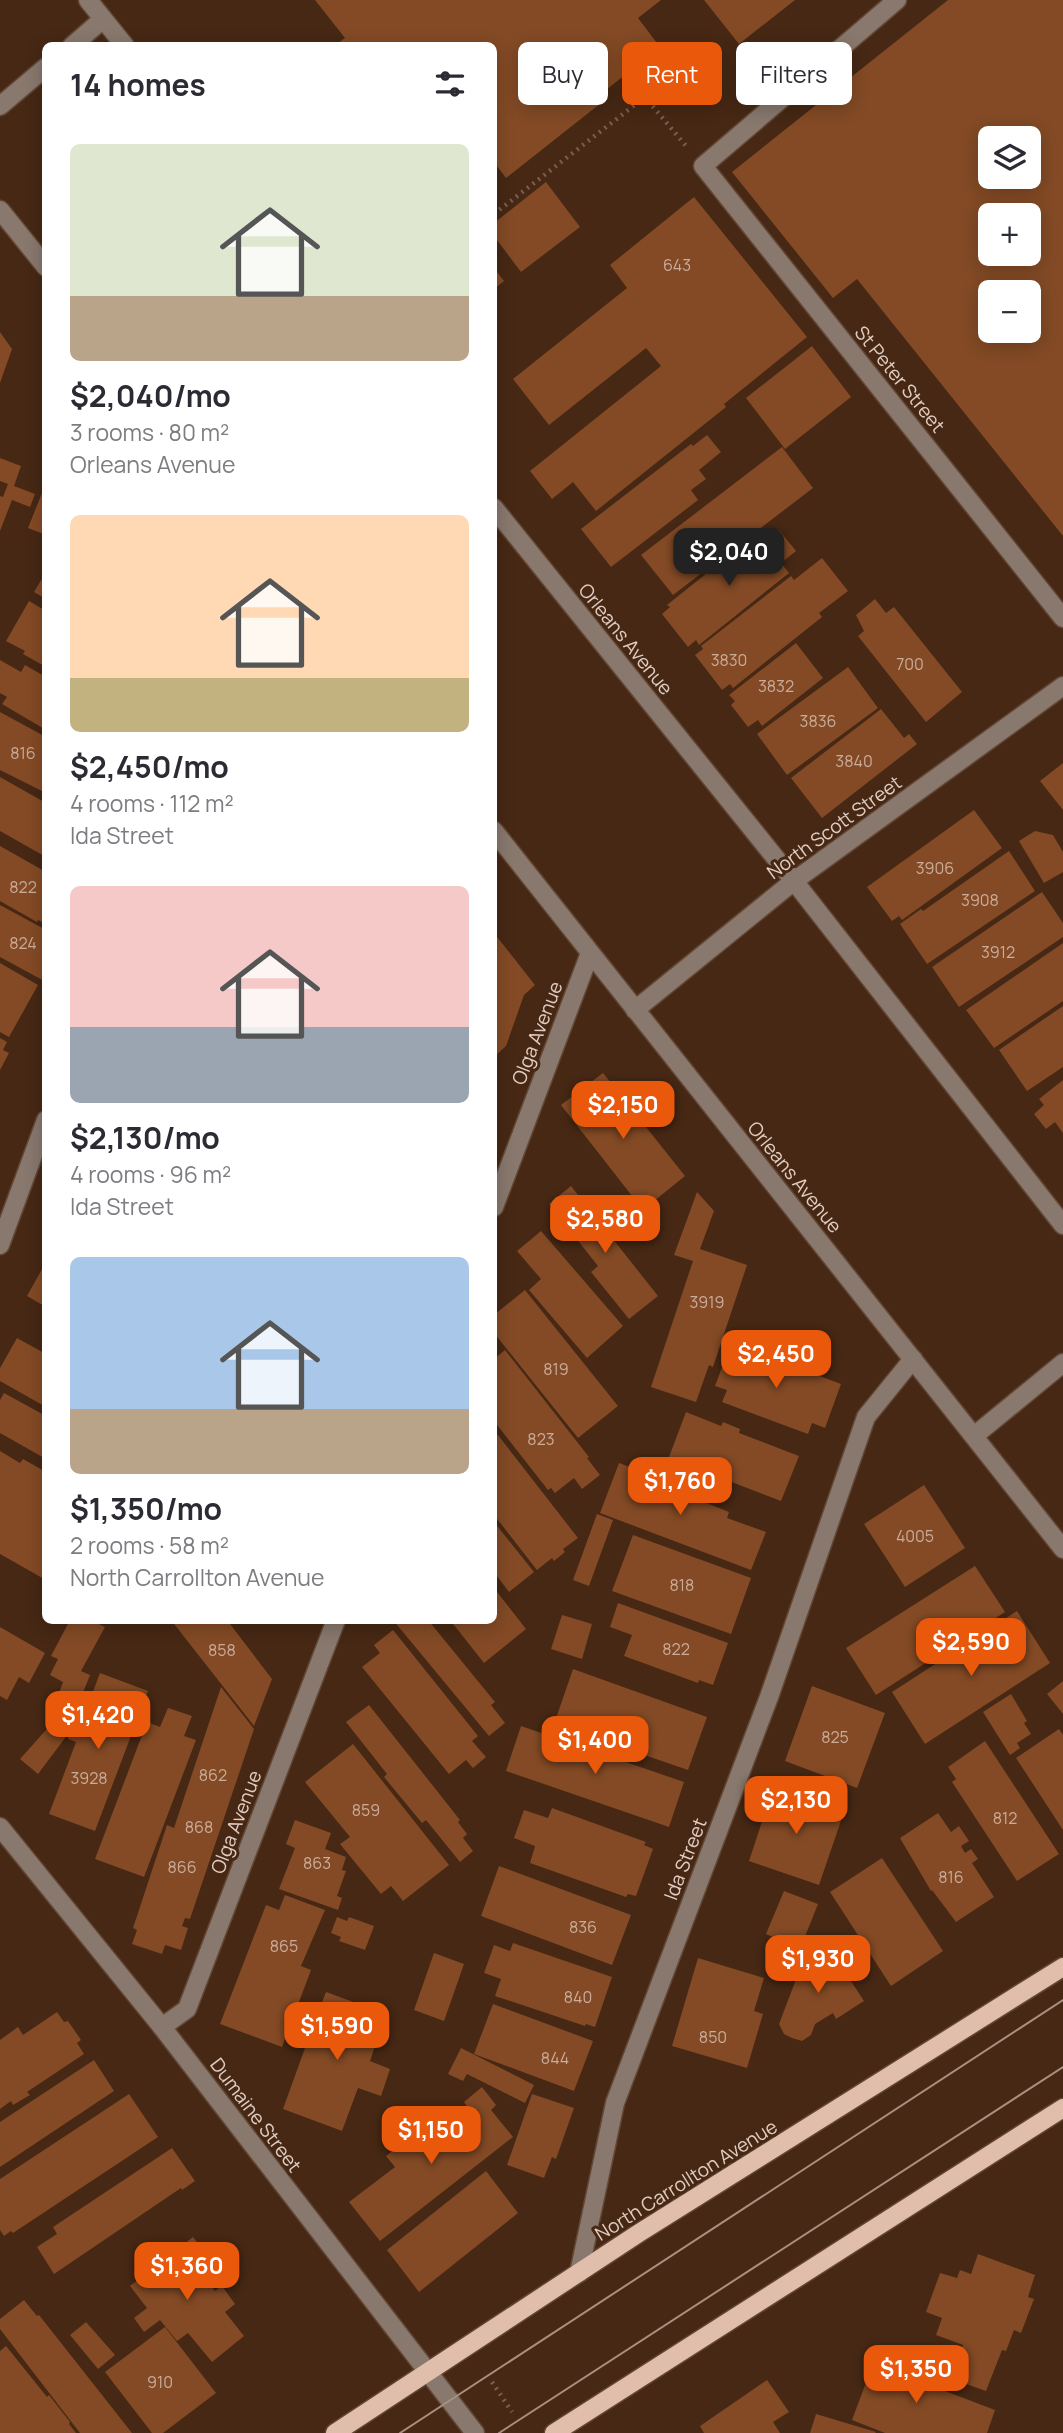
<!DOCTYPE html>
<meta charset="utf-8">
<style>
:root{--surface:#fff;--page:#f2f2f3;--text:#2b2b33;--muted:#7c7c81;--accent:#ea580c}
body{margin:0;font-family:Manrope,sans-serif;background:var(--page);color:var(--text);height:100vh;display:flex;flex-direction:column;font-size:26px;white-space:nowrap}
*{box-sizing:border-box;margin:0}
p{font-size:23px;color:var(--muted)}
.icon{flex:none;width:38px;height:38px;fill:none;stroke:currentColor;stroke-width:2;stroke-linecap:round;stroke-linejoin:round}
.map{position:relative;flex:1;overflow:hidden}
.sheet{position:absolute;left:42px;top:42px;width:455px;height:1582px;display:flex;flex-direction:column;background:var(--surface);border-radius:10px;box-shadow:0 4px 18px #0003}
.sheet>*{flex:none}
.banner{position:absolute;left:518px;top:42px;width:439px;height:63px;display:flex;gap:14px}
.tools{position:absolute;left:978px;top:126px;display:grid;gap:14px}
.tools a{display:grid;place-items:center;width:63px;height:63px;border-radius:10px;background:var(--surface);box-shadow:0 4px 18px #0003;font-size:35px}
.price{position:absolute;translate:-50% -60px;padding:0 16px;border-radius:14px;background:var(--accent);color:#fff;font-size:23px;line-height:46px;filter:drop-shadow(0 2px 4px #0008)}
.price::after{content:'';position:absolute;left:50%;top:42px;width:21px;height:16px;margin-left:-10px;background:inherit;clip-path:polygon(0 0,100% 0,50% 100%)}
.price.selected{background:#222;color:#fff}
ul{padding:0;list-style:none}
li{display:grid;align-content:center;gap:14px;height:371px;padding:0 28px}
li span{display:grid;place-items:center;height:217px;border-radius:10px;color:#555}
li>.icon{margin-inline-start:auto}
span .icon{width:126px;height:126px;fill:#fffc;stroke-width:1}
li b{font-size:30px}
h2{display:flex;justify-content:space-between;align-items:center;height:84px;padding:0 28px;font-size:30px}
.pill{padding:0 24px;border-radius:10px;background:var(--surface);box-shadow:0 4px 18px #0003;font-size:24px;line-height:63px}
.pill.selected{background:var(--accent);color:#fff}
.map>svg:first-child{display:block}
.building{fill:#834a25;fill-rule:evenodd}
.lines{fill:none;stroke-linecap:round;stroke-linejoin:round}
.minor-casing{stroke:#624633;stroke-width:21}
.major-casing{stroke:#624633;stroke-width:21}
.path{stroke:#795f4e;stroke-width:4.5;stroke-dasharray:2 5;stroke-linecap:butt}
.minor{stroke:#88786e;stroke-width:18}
.major{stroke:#e0beab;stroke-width:18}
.tram{stroke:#a78f81;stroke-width:2}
.labels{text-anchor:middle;stroke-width:6;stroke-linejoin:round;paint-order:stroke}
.number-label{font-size:16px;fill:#caac9b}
.street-label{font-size:19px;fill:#e1cdc2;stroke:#462814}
</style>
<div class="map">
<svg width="1063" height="2433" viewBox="0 0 1063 2433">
<rect width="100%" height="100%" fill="#462814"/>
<g class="building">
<path d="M315,0H661L638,18L660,47L596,98L601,103L506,178L494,162V46H334L345,38Z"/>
<path d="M704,0H795L739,44Z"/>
<path d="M948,0H1063V536L857,279L833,298L732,172ZM990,138H1029V177H990ZM990,215H1029V254H990ZM990,292H1029V331H990Z"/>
<path d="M546,182L580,227L521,272L494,236V223Z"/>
<path d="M694,197L807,337L724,404L726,407L596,511L573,482L552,499L530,471L661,366L646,348L549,425L513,379L627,288L610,265Z"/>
<path d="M494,268L504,281L494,289Z"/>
<path d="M0,332L12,349L0,383Z"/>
<path d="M812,346L851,397L785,449L746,398Z"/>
<path d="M707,435L721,452L699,470L706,479L691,490L698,500L611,567L581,529L691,444L693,446Z"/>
<path d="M782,447L813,488L673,595L641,555Z"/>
<path d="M0,458L21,466L14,486L35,494L30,507L12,500L0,531V496L3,497L8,484L0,481Z"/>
<path d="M46,483V535L28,528Z"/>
<path d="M779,530L796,551L781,563L789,573L699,645L696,640L688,647L662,614L670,607L667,605L757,533L764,542Z"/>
<path d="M822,558L848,591L819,613L822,617L733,688L730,684L722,690L695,655L703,649L701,646L791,576L794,580Z"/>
<path d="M46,572V599L34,592Z"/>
<path d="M875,599L886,613L894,607L962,692L926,722L858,636L864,631L856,615Z"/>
<path d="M29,601L46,611V667L23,654L25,651L6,641Z"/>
<path d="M796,643L823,678L762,726L758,720L748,727L731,705L735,701L729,695Z"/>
<path d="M0,660L21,672L25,665L46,677V730L2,704L7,697L0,693Z"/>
<path d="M848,667L878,708L787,775L757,734Z"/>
<path d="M881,709L904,738L909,734L917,744L822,818L791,778Z"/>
<path d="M0,712L46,737V793L0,770Z"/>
<path d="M1063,763V810L1040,781Z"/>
<path d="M0,777L46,803V857L0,831Z"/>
<path d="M974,810L1002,848L902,920L899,916L892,921L867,887Z"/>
<path d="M1035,831L1053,835L1063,852V872L1044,883L1019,841Z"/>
<path d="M0,846L46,872V924L38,920L37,922L0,901Z"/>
<path d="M1009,851L1035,891L927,964L900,924L921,909L923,911Z"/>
<path d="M1042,892L1063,923V937L959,1007L932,967Z"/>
<path d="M0,905L46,930V982L0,957Z"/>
<path d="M494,933L535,985L524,995L506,1046L494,1057Z"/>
<path d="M1063,943V1001L994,1048L966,1010Z"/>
<path d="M0,963L38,985L9,1037L0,1032Z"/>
<path d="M1063,1006V1067L1027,1091L999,1050Z"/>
<path d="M0,1038L7,1042L3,1050L9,1053L0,1070Z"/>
<path d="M603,1073L685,1176L643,1210L561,1105Z"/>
<path d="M1063,1080V1133L1055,1122L1046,1129L1034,1114L1044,1105L1039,1099Z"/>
<path d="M571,1186L658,1296L629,1319L591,1272L598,1266L549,1204Z"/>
<path d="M697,1192L714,1211L700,1249L747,1265L713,1367L709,1365L696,1402L651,1387L693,1261L674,1255Z"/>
<path d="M541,1231L623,1326L587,1358L529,1290L541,1279L517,1251Z"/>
<path d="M46,1262V1307L27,1296Z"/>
<path d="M525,1290L618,1406L578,1438L494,1333V1315Z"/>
<path d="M17,1338L46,1354V1407L0,1381V1368Z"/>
<path d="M731,1343L841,1384L825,1428L812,1423L808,1434L722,1402L727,1390L715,1386Z"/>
<path d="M505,1350L589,1457L587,1458L600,1475L582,1489L574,1478L555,1493L551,1488L548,1490L494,1421V1359Z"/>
<path d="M4,1393L46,1416V1459L0,1433V1400Z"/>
<path d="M686,1412L721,1426L723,1422L740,1429L739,1433L799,1456L781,1501L721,1478L720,1482L702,1475L703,1470L669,1457Z"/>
<path d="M494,1430L578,1538L563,1549L565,1552L554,1561L552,1558L537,1570L494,1515Z"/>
<path d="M0,1451L20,1463L23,1459L46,1472V1580L0,1554Z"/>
<path d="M619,1463L691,1490L689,1496L729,1512L727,1518L766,1532L751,1570L600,1513Z"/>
<path d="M924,1485L965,1548L905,1587L864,1524Z"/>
<path d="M597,1514L613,1520L589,1586L573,1580Z"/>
<path d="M494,1522L534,1572L509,1592L494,1572Z"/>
<path d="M633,1535L751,1578L731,1634L612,1591Z"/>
<path d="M975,1566L1005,1612L876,1695L846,1648Z"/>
<path d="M494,1588L526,1629L484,1663L450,1620H494Z"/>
<path d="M618,1603L728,1643L713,1685L699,1680L698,1683L624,1656L632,1635L610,1627Z"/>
<path d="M1017,1611L1050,1663L925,1744L892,1692Z"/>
<path d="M562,1615L592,1624L582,1659L551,1649Z"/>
<path d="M70,1620H90L105,1627L81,1671L90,1675L65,1738L38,1774L20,1759L46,1730L63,1682L50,1675L58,1659L51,1656Z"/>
<path d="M171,1620H227L272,1679L254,1726Z"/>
<path d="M393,1620H428L495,1702L491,1705L505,1723L489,1736Z"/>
<path d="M0,1627L45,1653L29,1683L19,1677L7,1700L0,1696Z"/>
<path d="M393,1630L478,1736L472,1741L486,1757L473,1768L466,1760L449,1774L362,1667L380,1653L374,1645Z"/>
<path d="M573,1669L707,1717L688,1770L554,1724Z"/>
<path d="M100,1673L148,1691L95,1831L49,1814L76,1742L68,1739L78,1711L85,1713Z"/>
<path d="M1063,1681V1714L1047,1694Z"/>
<path d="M812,1686L885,1713L857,1788L785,1761Z"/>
<path d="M221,1687L254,1729L190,1919L185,1918L182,1926L188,1928L181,1950L165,1945L162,1954L132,1944L137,1930L133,1928L167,1825L174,1828Z"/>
<path d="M1011,1694L1027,1721L1024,1723L1031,1734L1017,1743L1020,1748L1010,1755L983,1712Z"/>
<path d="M369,1705L460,1820L458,1822L467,1834L463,1838L473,1851L460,1862L426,1820L422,1823L384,1777L387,1774L346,1722Z"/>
<path d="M168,1708L192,1716L184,1736L196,1740L144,1877L95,1859L147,1722L160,1727Z"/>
<path d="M521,1726L684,1782L669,1827L506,1771Z"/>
<path d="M1059,1729L1063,1735V1830L1016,1758Z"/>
<path d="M985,1741L1059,1854L1017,1881L952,1782L956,1779L948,1767Z"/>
<path d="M353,1744L449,1865L403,1901L391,1886L381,1894L340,1844L350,1837L305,1782Z"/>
<path d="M773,1788L844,1812L819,1885L749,1861Z"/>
<path d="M552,1808L646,1842L644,1845L653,1849L636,1896L628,1894L626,1897L530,1863L535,1846L514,1838L524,1810L548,1818Z"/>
<path d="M938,1813L951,1832L959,1826L969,1841L961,1846L965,1853L971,1849L978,1859L972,1863L994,1897L956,1922L932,1890L931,1891L900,1838Z"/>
<path d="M295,1820L331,1833L325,1849L346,1857L342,1870L346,1871L337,1896L342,1898L338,1910L279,1889L295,1848L286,1844Z"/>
<path d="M882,1858L943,1951L891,1986L830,1892Z"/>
<path d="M499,1866L631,1915L612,1965L481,1916Z"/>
<path d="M784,1891L818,1904L800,1949L766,1934Z"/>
<path d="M285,1895L325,1910L301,1966L311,1970L282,2047L220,2024L266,1905L279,1910Z"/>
<path d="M337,1917L347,1921L349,1917L374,1926L365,1950L339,1941L341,1937L331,1933Z"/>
<path d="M513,1943L612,1977L595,2027L586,2024L585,2026L495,1996L501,1979L484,1973L494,1945L510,1951Z"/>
<path d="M828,1946L864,2001L836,2019L833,2013L815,2024L811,2035L802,2041L792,2038L784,2034L779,2024L803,1961Z"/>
<path d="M434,1953L464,1964L444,2021L414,2010Z"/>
<path d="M698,1958L764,1978L754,2011L763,2014L747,2068L672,2046Z"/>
<path d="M326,1992L386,2014L370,2061L390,2069L381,2096L358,2088L342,2131L283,2109L305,2048L301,2047L313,2013L317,2015Z"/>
<path d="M493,2004L593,2041L574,2091L474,2054Z"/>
<path d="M57,2012L64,2022L68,2021L81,2040L77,2043L84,2054L27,2092L30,2095L13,2105L11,2101L0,2109V2040L18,2027L23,2035Z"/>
<path d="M461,2048L534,2085L525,2103L467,2074L463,2081L448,2074Z"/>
<path d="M94,2060L114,2091L0,2167V2122Z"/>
<path d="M482,2087L496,2105L491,2110L513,2137L380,2241L349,2202L395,2167L386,2156L412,2136L420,2146L468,2108L464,2102Z"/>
<path d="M129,2094L158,2137L13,2233L11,2231L4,2236L0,2230V2179Z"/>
<path d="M532,2094L574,2108L556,2159L552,2157L544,2178L507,2165Z"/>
<path d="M172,2148L195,2181L182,2190L181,2188L54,2274L37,2247L57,2234L53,2227Z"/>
<path d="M486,2171L518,2213L419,2292L387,2250Z"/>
<path d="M193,2237L211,2260L198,2270L215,2291L222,2286L235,2304L225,2312L244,2336L212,2362L188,2333L177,2341L160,2320L144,2332L134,2318L147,2308L130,2286Z"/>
<path d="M978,2254L1035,2275L1028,2297L1034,2299L1021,2333L1014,2330L1006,2351L1002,2350L986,2391L952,2379L963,2345L936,2335L942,2318L926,2312L940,2273L957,2278L960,2270L971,2274Z"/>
<path d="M24,2300L37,2316L39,2315L132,2433H80L0,2329V2319Z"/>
<path d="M86,2322L115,2355L98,2369L70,2335Z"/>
<path d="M165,2327L216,2393L163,2433H152L105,2372Z"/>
<path d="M6,2346L47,2397L49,2395L70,2422L69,2424L76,2433H0V2351Z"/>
<path d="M876,2356L927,2376L924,2383L995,2410L987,2433H885L852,2420Z"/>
<path d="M767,2380L789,2412L773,2422L780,2433H704L700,2426Z"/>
<path d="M816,2414L876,2432L875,2433H810Z"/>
</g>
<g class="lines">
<defs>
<g id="minor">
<path d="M88,0L125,46"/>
<path d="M897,0L703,166L1063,618"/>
<path d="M72,46L103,19"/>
<path d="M0,106L46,67"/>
<path d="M0,210L46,267"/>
<path d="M494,508L794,881L1063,1225"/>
<path d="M494,831L1063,1549"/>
<path d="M635,1010L794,881L1063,686"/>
<path d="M494,1207L590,953"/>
<path d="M0,1245L46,1120"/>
<path d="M974,1436L1063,1363"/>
<path d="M0,1827L162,2027L475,2433"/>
<path d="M162,2027L187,2009L336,1620"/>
<path d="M579,2273L615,2103L769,1697L866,1417L913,1359"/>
</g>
<g id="major">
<path d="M335,2433L639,2233L1063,1967"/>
<path d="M554,2433L1063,2108"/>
</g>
</defs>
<use href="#minor" class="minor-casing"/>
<use href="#major" class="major-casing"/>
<g class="path">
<path d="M494,214L645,97L686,146"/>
<path d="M492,2382L512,2412"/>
</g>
<use href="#minor" class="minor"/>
<use href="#major" class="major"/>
<g class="tram">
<path d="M400,2433L1063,2000"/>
<path d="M499,2433L1063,2067"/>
</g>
</g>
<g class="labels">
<g class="number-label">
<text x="677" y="271">643</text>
<text x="729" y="666">3830</text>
<text x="910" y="670">700</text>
<text x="776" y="692">3832</text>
<text x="818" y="727">3836</text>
<text x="23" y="759">816</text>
<text x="854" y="767">3840</text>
<text x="935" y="874">3906</text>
<text x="23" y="893">822</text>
<text x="980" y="906">3908</text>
<text x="23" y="949">824</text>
<text x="998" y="958">3912</text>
<text x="707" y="1308">3919</text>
<text x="556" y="1375">819</text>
<text x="541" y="1445">823</text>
<text x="915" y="1542">4005</text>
<text x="682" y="1591">818</text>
<text x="676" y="1655">822</text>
<text x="222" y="1656">858</text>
<text x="835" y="1743">825</text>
<text x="213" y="1781">862</text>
<text x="89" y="1784">3928</text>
<text x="366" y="1816">859</text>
<text x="1005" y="1824">812</text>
<text x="199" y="1833">868</text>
<text x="317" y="1869">863</text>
<text x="182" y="1873">866</text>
<text x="951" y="1883">816</text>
<text x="583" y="1933">836</text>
<text x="284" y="1952">865</text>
<text x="578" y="2003">840</text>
<text x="713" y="2043">850</text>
<text x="555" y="2064">844</text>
<text x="160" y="2388">910</text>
</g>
<g class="street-label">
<text transform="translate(900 379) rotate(51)" y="7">St Peter Street</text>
<text transform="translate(626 639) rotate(51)" y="7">Orleans Avenue</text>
<text transform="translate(834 827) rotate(-36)" y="7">North Scott Street</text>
<text transform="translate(537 1033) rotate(-69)" y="7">Olga Avenue</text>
<text transform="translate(795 1177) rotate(51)" y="7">Orleans Avenue</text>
<text transform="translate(236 1822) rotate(-69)" y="7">Olga Avenue</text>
<text transform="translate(685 1859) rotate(-69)" y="7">Ida Street</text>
<text transform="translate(256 2115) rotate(53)" y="7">Dumaine Street</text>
<text transform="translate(686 2180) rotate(-32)" y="7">North Carrollton Avenue</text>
</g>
</g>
</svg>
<div class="tools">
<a><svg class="icon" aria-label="layers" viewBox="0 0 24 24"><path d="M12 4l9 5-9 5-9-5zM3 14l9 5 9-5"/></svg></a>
<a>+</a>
<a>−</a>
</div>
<b class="price selected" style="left:729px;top:588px">$2,040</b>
<b class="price" style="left:623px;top:1141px">$2,150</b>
<b class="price" style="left:605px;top:1255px">$2,580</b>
<b class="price" style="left:776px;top:1390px">$2,450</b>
<b class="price" style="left:680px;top:1517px">$1,760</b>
<b class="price" style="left:971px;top:1678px">$2,590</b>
<b class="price" style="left:98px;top:1751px">$1,420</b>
<b class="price" style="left:595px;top:1776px">$1,400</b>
<b class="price" style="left:796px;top:1836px">$2,130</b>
<b class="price" style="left:818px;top:1995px">$1,930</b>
<b class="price" style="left:337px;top:2062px">$1,590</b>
<b class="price" style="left:431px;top:2166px">$1,150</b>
<b class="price" style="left:187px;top:2302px">$1,360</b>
<b class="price" style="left:916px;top:2405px">$1,350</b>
<div class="banner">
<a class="pill">Buy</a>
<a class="pill selected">Rent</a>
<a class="pill">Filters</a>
</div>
<section class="sheet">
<h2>14 homes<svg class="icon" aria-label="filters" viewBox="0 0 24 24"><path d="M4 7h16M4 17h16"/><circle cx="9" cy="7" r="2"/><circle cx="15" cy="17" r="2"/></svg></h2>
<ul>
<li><span style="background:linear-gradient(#dfe7d0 70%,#b9a48a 0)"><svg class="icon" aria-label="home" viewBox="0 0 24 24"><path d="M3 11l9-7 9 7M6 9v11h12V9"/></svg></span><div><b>$2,040/mo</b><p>3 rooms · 80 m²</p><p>Orleans Avenue</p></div></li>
<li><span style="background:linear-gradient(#ffd9b3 75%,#c2b280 0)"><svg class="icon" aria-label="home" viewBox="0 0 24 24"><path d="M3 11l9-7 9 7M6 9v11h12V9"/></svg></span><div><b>$2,450/mo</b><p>4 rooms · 112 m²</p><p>Ida Street</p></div></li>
<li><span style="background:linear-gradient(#f6c9c9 65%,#9aa5b1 0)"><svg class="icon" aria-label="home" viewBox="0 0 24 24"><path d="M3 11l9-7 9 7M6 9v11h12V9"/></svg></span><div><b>$2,130/mo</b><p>4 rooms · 96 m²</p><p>Ida Street</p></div></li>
<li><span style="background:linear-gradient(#a9c7e8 70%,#b9a48a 0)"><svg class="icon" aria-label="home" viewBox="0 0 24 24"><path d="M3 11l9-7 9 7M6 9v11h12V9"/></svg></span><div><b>$1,350/mo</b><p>2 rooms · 58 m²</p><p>North Carrollton Avenue</p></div></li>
</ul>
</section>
</div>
